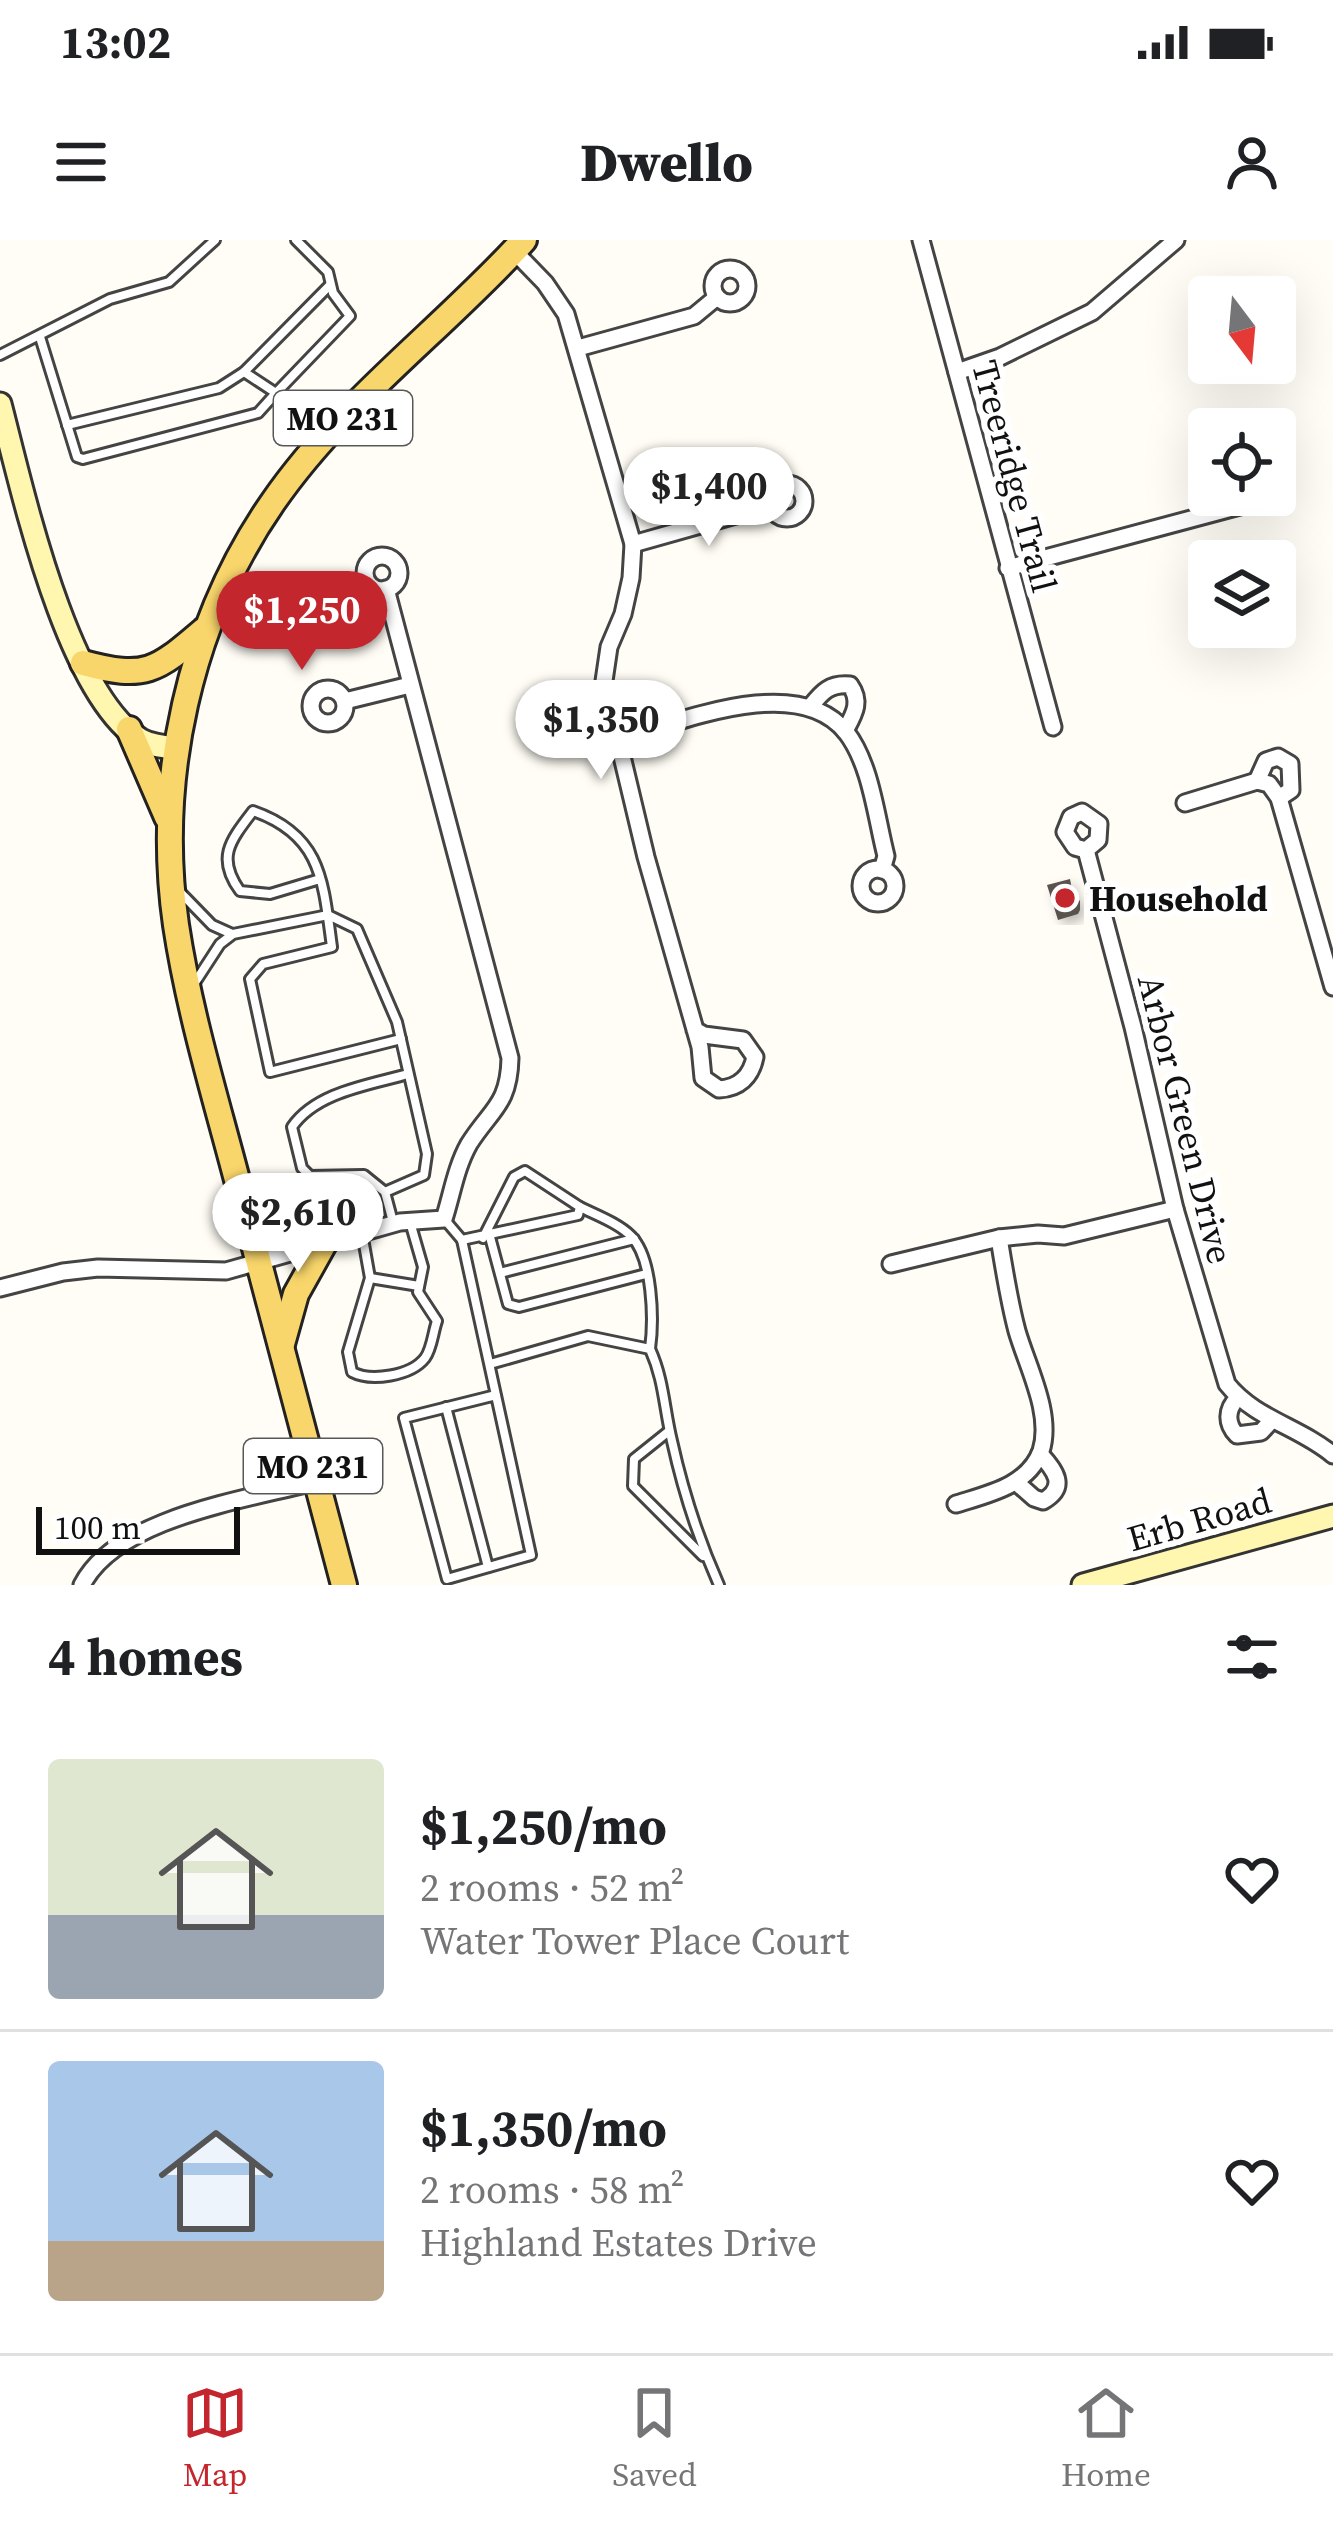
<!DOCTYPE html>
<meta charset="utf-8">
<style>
:root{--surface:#fff;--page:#f6f6f6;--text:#202124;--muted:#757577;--line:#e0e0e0;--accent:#c4262e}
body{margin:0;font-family:"Source Serif 4",serif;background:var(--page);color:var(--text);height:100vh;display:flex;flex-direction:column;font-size:45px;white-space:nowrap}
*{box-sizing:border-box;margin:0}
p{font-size:39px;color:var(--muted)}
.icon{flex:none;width:66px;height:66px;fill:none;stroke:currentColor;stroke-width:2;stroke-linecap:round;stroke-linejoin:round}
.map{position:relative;height:1345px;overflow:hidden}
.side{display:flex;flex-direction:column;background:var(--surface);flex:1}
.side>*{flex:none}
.needle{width:78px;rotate:164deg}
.fabs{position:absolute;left:1188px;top:36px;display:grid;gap:24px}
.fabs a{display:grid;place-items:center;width:108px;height:108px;border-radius:12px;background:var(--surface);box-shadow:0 12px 48px #0002;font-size:60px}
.scale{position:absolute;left:36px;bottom:30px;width:204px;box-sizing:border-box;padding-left:12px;border:6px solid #111;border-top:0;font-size:33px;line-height:42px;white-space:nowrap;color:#111;-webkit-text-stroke:9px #fff;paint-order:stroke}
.price{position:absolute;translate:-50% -102px;padding:0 27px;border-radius:42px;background:#fff;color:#222;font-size:39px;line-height:78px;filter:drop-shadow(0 3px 6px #0008)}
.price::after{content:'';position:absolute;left:50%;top:72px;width:36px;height:27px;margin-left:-18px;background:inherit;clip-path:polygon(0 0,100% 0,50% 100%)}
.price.active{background:var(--accent);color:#fff}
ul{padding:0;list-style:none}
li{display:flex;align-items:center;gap:36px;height:300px;padding:0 48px}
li+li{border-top:3px solid var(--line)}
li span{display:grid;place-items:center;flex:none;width:336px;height:240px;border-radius:12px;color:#555}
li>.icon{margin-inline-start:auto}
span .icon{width:144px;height:144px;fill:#fffc;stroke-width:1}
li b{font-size:51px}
h2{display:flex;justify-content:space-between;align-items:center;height:144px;padding:0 48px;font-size:51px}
.status{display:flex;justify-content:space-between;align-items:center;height:84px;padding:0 60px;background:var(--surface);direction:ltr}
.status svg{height:33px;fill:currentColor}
header{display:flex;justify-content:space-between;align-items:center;height:156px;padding:0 48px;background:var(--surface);font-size:54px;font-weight:800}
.menu{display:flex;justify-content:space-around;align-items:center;height:168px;border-top:3px solid var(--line);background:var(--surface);font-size:33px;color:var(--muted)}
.menu a{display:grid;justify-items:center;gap:6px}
.menu .active{color:var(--accent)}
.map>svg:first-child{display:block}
.building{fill:#5a524d;filter:url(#shadow)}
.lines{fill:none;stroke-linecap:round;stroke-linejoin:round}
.lane-casing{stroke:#444;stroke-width:14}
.street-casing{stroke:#444;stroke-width:21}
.secondary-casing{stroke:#333;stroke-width:27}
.primary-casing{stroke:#222;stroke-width:30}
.lane{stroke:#fff;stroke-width:8}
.street{stroke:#fff;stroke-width:15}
.secondary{stroke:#fff6b0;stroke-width:21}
.primary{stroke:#f9d66b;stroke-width:24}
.poi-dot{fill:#c4262e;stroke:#fff;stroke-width:4.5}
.labels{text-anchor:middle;stroke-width:12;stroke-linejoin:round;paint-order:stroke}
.shield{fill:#fff;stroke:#585858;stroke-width:3}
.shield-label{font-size:33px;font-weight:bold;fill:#111}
.street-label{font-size:36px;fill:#111;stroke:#fff}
.poi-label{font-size:36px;font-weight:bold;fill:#111;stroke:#fff;text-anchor:start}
</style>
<div class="status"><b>13:02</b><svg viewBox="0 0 49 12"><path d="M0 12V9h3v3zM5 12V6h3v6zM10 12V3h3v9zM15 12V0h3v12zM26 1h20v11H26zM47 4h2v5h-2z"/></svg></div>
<header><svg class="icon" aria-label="menu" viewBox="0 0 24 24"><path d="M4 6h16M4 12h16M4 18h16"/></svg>Dwello<svg class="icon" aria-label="person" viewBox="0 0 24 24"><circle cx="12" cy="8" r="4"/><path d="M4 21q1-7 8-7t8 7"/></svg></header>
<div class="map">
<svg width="1333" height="1345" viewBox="0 0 1333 1345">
<defs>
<filter id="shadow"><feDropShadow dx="5.5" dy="5.5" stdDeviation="6" flood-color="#0004"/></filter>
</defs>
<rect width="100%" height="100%" fill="#fffdf5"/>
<path class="building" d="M1070,639L1073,654L1080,661V670L1078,674L1058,680L1047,645Z"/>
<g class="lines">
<defs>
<g id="lane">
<path d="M296,0L328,32L333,53L350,76L276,153L282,165L316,197"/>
<path d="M40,97L77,217L83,219L258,173L276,153L244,132"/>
<path d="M0,115L110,59L169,42L215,0"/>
<path d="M67,185L219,148L244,132L330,45"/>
<path d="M320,639L270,654L240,651C216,618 230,601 253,571C322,595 323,641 332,707L263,724L250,739L270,832L401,799"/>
<path d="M179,651L212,685L232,694"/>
<path d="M194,744L220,704L233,694L328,675L357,689L397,782L427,914L424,935L385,952L393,982"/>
<path d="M385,952L364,935L310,936L302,928L292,887C316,852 369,845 408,834"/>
<path d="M580,967C596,975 618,983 631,996C653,1018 654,1080 650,1109"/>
<path d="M445,980L462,1000L531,1315L447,1339L404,1178L496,1155"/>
<path d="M362,993L370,1038L348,1112L352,1132C371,1142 411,1136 425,1118C432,1109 433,1092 437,1081L418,1052L423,1027L410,982"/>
<path d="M490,997L508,1064L519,1067L646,1034"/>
<path d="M462,1000L578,975L580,967L525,931L514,937L483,998"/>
<path d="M500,1033L634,999"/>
<path d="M370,1038L419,1046"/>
<path d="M490,1124L588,1096L650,1109C664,1140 664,1168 672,1201C683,1251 698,1298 719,1345"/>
<path d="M446,1167L488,1327"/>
<path d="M669,1191L634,1219L633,1246L703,1316"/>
</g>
<g id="street">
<path d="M921,0L1053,487"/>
<path d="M514,11L545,43L566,74L633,304L631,338L623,374L609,407L604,441L646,617L700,807L703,838L719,849C739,848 751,837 755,817L743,800L704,795L695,790"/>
<circle cx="730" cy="46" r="17"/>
<path d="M578,108L694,76L717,57"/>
<path d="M957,132L1000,117L1092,72L1176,0"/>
<circle cx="787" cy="261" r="17"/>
<path d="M633,304L771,265"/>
<circle cx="382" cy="333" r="17"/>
<path d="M1008,328L1262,260"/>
<circle cx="328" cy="466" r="17"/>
<path d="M345,461L410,445"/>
<path d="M811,466C822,452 830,443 850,445C862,462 854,474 845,491"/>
<path d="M617,500C678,483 797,431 846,492C871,524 876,577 886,616L882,630"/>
<path d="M1257,541L1266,521L1278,517L1290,524L1291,550L1279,558"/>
<path d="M1185,563L1257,541L1269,544L1279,558L1333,747"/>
<path d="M1086,610L1098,600L1099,584L1082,572L1071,577L1065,592L1075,607L1086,610L1133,787L1175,969L1227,1144C1255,1179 1300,1187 1333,1215"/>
<circle cx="878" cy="646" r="17"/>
<path d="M891,1024L999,998L1038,994L1064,996L1175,969"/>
<path d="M0,1048L63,1032L98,1028L226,1031L400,982L444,979C452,954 456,927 469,904C491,869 509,865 510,818L386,349"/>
<path d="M1238,1158C1226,1169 1226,1184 1237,1195L1261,1192L1272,1180"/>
<path d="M1017,1243L1034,1258L1043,1261C1068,1247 1055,1230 1040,1214"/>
<path d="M956,1264C988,1254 1028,1246 1041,1211C1053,1174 1027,1126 1017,1091C1009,1061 1004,1029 999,998"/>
<path d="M82,1345C117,1277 246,1260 317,1241"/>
</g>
<g id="secondary">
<path d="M0,164C22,248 66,454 141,500C152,506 165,507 177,508"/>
<path d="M1083,1345L1333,1276"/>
</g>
<g id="primary">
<path d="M83,423C146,440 156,431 204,390"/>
<path d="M129,489L167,577"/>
<path d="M238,944L291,988L325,1002L296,1054L282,1104"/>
<path d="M344,1345C310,1216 276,1088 242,959C219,869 190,778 176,685C155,539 189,383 273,262C342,162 443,89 524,0"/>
</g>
</defs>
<use href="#lane" class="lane-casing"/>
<use href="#street" class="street-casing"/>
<use href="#secondary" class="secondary-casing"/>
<use href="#primary" class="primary-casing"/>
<use href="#lane" class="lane"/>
<use href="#street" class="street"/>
<use href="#secondary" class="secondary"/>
<use href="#primary" class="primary"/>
</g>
<circle class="poi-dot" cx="1065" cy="658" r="12"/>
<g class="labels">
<g class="shield">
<rect x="274" y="151" width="138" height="54" rx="9"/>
<rect x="244" y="1199" width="138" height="54" rx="9"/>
</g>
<g class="shield-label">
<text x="343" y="190">MO 231</text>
<text x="313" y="1238">MO 231</text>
</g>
<g class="street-label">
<text transform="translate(1015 236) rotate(75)" y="13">Treeridge Trail</text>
<text transform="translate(1186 879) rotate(76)" y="13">Arbor Green Drive</text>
<text transform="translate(1199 1279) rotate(-16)" y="13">Erb Road</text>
</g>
<g class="poi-label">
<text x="1089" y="671">Household</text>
</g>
</g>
</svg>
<div class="fabs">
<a><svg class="needle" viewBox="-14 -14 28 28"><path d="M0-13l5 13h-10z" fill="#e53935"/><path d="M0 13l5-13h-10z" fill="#757577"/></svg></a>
<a><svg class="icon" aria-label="locate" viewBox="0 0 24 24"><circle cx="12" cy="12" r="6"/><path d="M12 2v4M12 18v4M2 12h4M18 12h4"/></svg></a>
<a><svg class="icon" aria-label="layers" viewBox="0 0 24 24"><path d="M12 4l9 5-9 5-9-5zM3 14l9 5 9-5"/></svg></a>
</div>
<div class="scale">100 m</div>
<b class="price" style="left:709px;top:309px">$1,400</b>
<b class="price active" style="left:302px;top:433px">$1,250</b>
<b class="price" style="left:601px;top:542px">$1,350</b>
<b class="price" style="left:298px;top:1035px">$2,610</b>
</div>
<section class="side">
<h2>4 homes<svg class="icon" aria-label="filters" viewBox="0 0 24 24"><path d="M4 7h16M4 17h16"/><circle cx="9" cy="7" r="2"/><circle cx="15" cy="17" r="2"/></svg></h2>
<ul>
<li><span style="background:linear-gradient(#dfe7d0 65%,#9aa5b1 0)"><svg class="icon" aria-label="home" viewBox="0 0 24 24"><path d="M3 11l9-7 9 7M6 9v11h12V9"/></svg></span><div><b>$1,250/mo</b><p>2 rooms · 52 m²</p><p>Water Tower Place Court</p></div><svg class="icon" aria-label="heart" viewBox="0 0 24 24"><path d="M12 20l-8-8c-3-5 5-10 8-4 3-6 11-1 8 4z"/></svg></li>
<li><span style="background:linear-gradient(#a9c7e8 75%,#b9a48a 0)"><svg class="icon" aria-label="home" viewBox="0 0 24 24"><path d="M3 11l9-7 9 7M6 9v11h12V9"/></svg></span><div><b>$1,350/mo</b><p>2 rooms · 58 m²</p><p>Highland Estates Drive</p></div><svg class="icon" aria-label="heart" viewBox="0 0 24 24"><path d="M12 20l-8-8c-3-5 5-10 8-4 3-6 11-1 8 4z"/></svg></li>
</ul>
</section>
<nav class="menu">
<a class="active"><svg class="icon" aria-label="map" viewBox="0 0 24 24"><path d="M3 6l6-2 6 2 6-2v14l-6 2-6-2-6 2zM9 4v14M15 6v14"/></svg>Map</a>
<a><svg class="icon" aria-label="saved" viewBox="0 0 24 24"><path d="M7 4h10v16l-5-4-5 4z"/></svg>Saved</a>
<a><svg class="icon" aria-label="home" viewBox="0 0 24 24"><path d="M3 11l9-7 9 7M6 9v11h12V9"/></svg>Home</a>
</nav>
